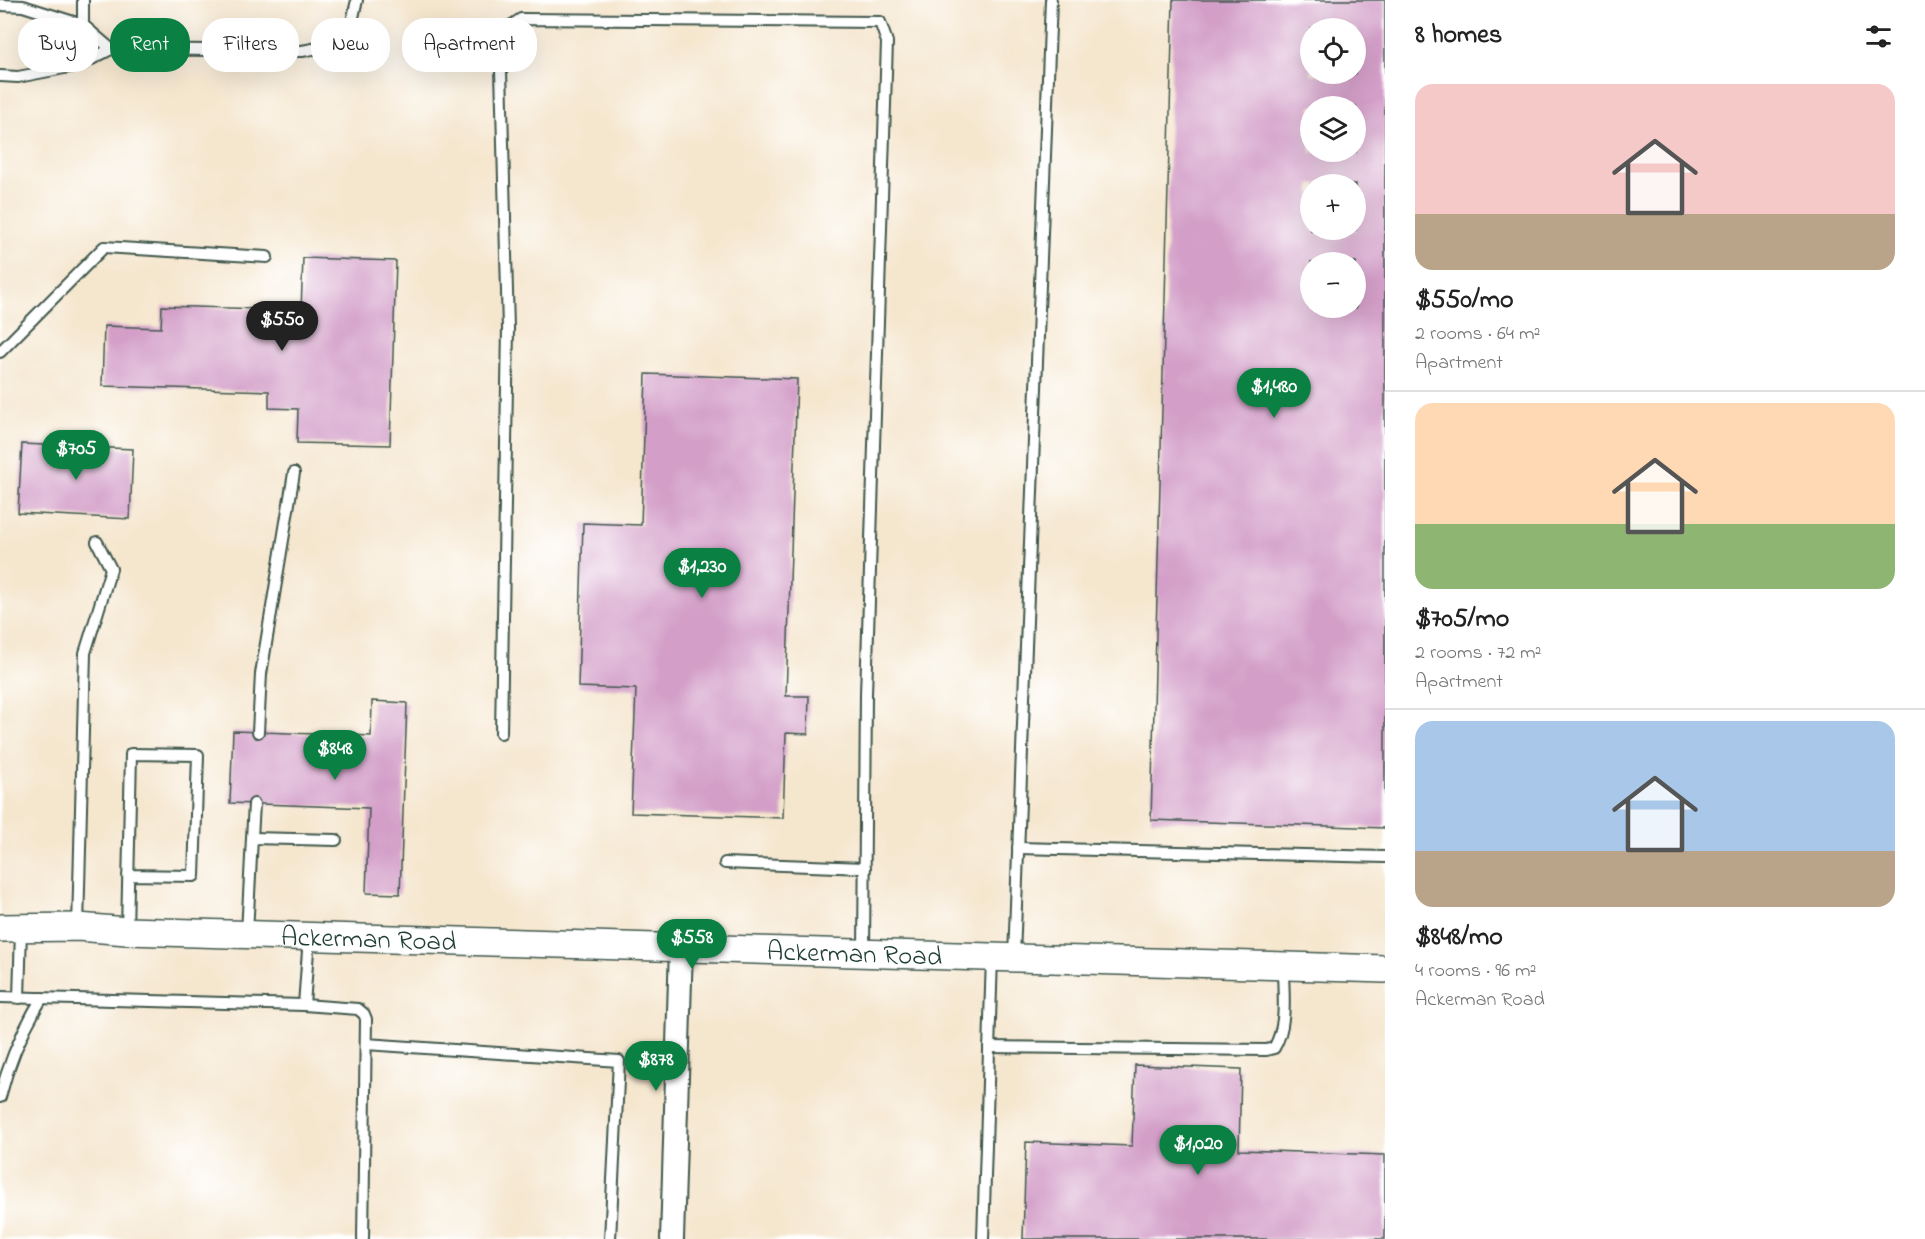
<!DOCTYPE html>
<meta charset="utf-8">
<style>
:root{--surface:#fff;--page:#f2f2f2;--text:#222;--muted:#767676;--line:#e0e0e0;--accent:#0b8043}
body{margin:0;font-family:"Indie Flower",sans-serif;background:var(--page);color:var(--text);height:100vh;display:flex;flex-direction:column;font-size:22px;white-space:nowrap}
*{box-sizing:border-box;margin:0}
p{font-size:20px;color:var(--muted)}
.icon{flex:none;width:33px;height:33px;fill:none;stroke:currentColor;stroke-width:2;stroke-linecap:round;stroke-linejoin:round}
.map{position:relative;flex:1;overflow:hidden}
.drawer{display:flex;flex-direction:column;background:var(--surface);width:540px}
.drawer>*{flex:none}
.hud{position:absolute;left:18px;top:18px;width:570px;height:54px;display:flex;gap:12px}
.fabs{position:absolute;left:1300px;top:18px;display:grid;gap:12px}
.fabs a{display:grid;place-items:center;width:66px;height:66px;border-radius:50%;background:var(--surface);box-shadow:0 6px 24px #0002;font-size:30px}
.price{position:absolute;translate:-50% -51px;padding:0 14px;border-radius:21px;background:var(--accent);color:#fff;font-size:20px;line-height:39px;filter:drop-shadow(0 2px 3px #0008)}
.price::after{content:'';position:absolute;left:50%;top:36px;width:18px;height:14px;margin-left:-9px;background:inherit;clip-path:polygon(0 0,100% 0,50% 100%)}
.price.selected{background:#222;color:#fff}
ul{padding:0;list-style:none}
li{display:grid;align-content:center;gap:12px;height:318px;padding:0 30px}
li+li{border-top:2px solid var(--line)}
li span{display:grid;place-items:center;height:186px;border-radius:18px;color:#555}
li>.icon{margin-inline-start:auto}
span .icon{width:108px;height:108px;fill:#fffc;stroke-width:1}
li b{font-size:26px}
h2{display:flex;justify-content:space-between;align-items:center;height:72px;padding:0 30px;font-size:26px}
.pill{padding:0 21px;border-radius:24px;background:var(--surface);box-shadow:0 6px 24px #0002;font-size:21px;line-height:54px}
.pill.selected{background:var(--accent);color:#fff}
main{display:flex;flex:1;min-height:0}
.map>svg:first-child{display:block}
.building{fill:#d39ec8;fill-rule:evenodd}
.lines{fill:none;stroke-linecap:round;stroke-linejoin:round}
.service-casing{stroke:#3f564b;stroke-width:14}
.minor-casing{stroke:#3f564b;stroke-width:26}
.tertiary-casing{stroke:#3f564b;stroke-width:30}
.service{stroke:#fff;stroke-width:10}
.minor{stroke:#fff;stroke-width:22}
.tertiary{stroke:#fff;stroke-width:27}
.labels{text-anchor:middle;stroke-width:4.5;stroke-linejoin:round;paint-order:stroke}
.street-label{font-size:27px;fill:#1f3d34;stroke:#fff}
</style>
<main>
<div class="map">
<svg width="1385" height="1239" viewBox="0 0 1385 1239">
<rect width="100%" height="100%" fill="#fff"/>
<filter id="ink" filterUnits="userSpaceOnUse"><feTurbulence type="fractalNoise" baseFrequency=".0167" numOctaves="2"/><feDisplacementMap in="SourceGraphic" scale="12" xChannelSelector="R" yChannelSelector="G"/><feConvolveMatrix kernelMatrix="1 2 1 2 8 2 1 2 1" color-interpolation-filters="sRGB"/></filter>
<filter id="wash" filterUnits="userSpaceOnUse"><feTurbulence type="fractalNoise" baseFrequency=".008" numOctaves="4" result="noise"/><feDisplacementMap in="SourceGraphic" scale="24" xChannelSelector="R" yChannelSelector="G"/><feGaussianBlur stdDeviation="1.35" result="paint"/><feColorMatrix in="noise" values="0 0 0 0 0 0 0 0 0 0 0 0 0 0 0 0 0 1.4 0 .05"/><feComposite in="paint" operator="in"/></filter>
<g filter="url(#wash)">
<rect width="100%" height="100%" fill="#f5e6ce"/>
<g id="blocks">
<g class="building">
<path d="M1173,0H1385V828L1151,820ZM1311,28H1356V74H1311ZM1311,106H1356V152H1311ZM1311,184H1356V230H1311ZM1311,262H1356V308H1311Z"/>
<path d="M303,258L396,261L390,445L297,443L298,409L269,408V391L102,386L104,326L161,328L162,306L301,310Z"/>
<path d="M646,374L797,379L786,696H809L808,734L786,733L783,818L631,813L636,689L578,687L583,523L641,525Z"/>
<path d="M22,444L133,449L130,519L18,513Z"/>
<path d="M372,701L407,703L400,894L366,893L369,808L230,803L233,731L371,736Z"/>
<path d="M1135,1065L1241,1069L1239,1150L1385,1155V1239H1023L1026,1142L1132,1146Z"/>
</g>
</g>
</g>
<g filter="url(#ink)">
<use href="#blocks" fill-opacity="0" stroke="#3f564b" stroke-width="1.5"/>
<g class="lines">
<defs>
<g id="service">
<path d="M0,5L23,6L83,25L111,49"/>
<path d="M83,25V0"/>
<path d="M0,76L18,77L80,65L111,49L302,51L335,45L351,26L357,0"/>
<path d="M0,352L104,247L267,257"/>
<path d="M258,732L261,674L294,473"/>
<path d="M501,733L508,328L500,33L521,19L880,22L887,42L866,694L864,952"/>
<path d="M252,838L254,804"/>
<path d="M1018,848L1385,857"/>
<path d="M725,863L865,868"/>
<path d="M78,927L85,653L111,569L97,542"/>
<path d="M127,931L131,754L198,755L194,876L128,875"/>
<path d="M247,933L252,838L336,840"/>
<path d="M1014,957L1051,0"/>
<path d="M0,997L304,1005L358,1009L364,1014L366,1019L363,1239"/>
<path d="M19,998L21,929"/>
<path d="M304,1005L309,937"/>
<path d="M366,1044L619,1061L610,1239"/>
<path d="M989,1047L1266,1050L1274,1048C1288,1025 1283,993 1283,967"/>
<path d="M0,1097C9,1061 23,1029 42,998"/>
<path d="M983,1239L992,957"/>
</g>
<path id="minor" d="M672,1239L681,947"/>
<g id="tertiary">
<path id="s1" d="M0,928L78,927L127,931L1385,969"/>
</g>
</defs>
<use href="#service" class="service-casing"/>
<use href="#minor" class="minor-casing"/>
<use href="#tertiary" class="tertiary-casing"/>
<use href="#service" class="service"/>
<use href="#minor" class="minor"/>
<use href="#tertiary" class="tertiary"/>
</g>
</g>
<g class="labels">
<g class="street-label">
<text dy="9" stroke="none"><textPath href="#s1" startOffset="369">Ackerman Road</textPath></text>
<text dy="9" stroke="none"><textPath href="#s1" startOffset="855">Ackerman Road</textPath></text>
</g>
</g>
</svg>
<div class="fabs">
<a><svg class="icon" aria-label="locate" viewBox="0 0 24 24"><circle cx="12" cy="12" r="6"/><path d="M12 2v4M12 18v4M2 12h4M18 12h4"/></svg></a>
<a><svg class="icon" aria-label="layers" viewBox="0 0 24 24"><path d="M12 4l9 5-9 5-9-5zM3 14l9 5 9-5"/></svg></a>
<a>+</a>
<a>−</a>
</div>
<b class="price selected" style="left:282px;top:352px">$550</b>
<b class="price" style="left:1274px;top:419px">$1,480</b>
<b class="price" style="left:76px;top:481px">$705</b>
<b class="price" style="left:702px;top:599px">$1,230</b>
<b class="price" style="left:335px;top:781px">$848</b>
<b class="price" style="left:692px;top:970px">$558</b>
<b class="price" style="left:656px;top:1092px">$878</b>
<b class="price" style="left:1198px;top:1176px">$1,020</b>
<div class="hud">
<a class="pill">Buy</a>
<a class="pill selected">Rent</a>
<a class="pill">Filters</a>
<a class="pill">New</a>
<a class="pill">Apartment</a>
</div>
</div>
<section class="drawer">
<h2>8 homes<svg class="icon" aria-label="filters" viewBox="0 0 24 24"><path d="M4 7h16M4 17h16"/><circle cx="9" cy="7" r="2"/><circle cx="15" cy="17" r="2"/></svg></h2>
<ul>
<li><span style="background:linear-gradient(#f6c9c9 70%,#b9a48a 0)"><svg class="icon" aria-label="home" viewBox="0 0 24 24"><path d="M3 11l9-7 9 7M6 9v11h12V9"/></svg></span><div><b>$550/mo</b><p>2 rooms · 64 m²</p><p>Apartment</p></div></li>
<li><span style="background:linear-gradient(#ffd9b3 65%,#8fb573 0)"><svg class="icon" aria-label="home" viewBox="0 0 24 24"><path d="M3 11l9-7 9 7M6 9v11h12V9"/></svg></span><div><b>$705/mo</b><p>2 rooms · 72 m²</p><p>Apartment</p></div></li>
<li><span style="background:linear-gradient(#a9c7e8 70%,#b9a48a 0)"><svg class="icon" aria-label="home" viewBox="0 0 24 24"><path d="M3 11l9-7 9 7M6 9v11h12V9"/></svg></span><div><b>$848/mo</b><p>4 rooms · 96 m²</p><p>Ackerman Road</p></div></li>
</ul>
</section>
</main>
